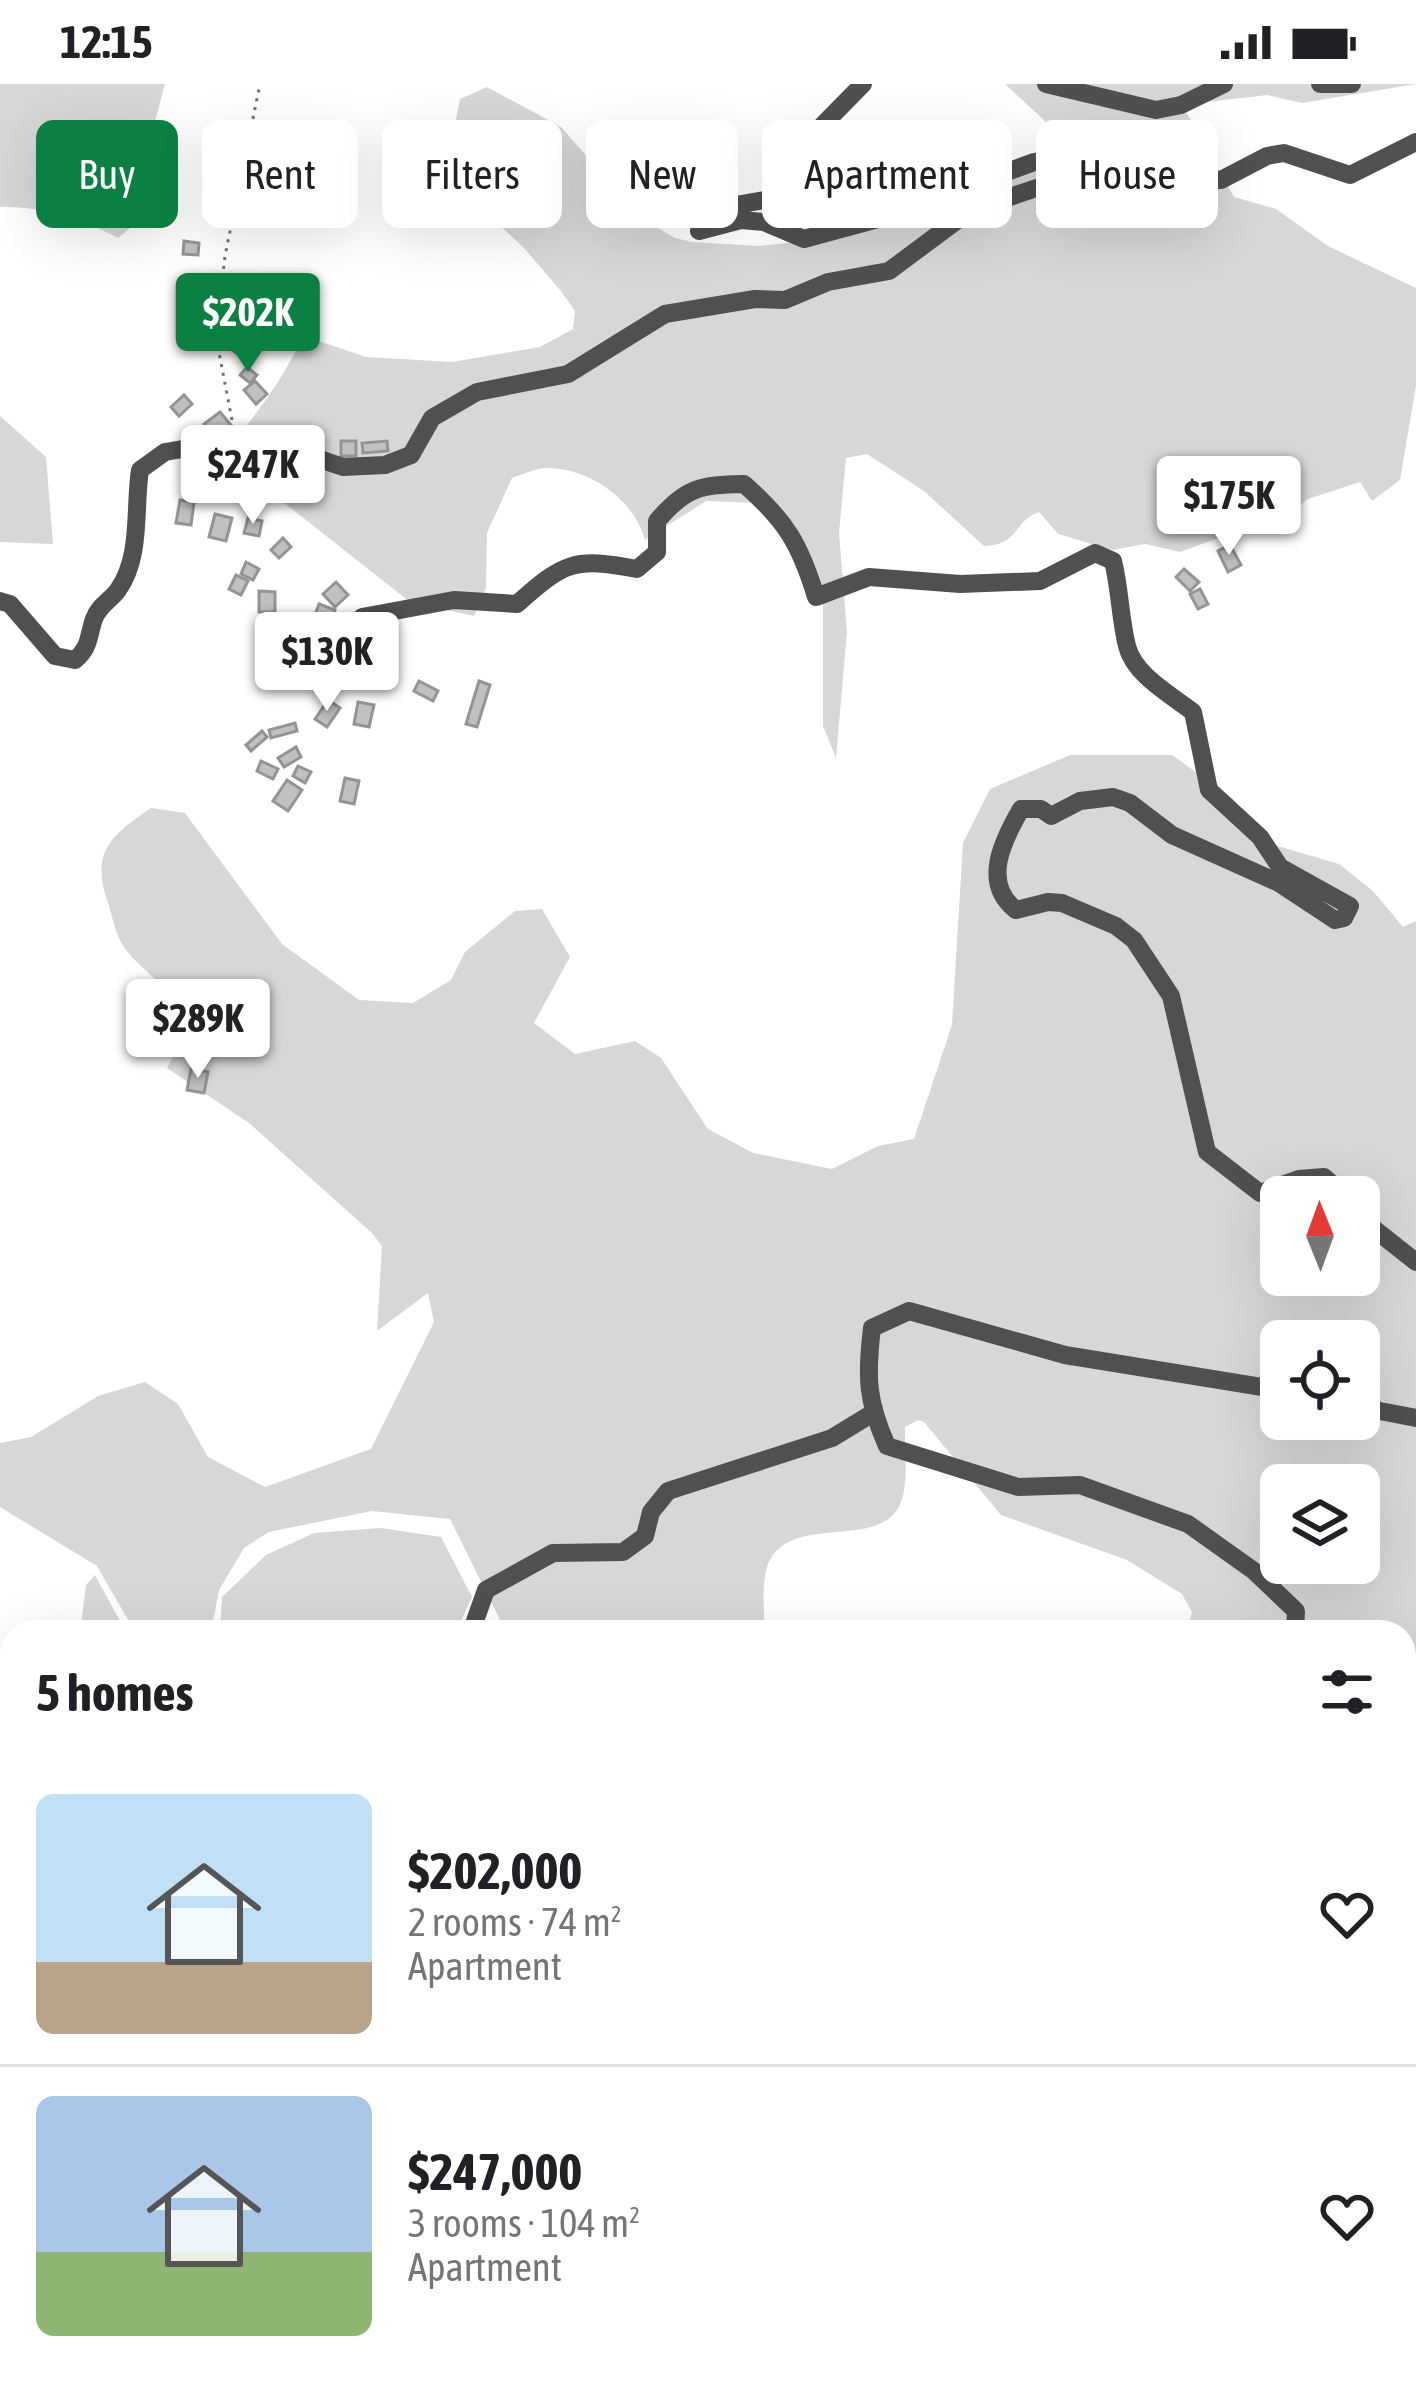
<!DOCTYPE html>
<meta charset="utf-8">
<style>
:root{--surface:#fff;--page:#f2f2f2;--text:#202124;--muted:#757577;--line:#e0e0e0;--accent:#0b8043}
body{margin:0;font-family:"Asap Condensed",sans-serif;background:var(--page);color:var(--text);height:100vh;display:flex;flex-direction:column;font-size:45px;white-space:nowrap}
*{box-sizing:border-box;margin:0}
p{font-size:39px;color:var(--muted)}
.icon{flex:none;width:66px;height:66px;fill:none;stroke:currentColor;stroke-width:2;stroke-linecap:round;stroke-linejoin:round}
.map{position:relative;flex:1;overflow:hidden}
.panel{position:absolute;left:0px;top:1536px;width:1416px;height:768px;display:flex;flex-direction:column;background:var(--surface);border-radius:36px 36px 0 0;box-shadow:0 12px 48px #0002}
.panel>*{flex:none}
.banner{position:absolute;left:36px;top:36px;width:1344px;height:108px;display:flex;gap:24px}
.needle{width:78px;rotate:359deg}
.buttons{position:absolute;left:1260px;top:1092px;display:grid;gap:24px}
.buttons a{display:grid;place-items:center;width:120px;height:120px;border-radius:18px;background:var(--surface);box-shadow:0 12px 48px #0002;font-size:60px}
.price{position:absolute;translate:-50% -102px;padding:0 27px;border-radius:12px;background:#fff;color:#222;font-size:39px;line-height:78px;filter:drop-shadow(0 3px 6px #0008)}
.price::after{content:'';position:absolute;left:50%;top:72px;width:36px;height:27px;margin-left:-18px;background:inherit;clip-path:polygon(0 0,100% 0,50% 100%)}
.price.current{background:var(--accent);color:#fff}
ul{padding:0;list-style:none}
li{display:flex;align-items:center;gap:36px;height:300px;padding:0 36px}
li+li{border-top:3px solid var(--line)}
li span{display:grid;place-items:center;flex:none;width:336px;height:240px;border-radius:18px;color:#555}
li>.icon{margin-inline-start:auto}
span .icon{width:144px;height:144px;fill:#fffc;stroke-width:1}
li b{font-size:51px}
h2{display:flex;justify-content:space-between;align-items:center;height:144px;padding:0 36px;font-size:51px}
.tag{padding:0 42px;border-radius:18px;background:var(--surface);box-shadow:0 12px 48px #0002;font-size:42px;line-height:108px}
.tag.current{background:var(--accent);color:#fff}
.status{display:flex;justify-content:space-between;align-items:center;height:84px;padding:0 60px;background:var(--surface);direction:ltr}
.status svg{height:33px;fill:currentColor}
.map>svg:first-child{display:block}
.green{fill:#d7d7d7;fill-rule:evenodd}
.building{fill:#c0c0c0;stroke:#949494;stroke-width:3}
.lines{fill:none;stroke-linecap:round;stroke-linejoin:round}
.path{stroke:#727272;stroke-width:3;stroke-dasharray:3 6;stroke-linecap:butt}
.minor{stroke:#505050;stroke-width:18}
</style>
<div class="status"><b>12:15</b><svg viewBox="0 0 49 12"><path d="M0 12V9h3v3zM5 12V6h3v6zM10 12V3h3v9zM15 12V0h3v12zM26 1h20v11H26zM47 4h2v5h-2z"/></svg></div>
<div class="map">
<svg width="1416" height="2304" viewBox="0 0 1416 2304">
<rect width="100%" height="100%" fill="#fff"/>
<g class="green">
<path d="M0,0H165L153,45L134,88L135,140L118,154C81,134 42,122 0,123Z"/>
<path d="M1005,0H1416L1302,19L1267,11L1182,21L1234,113L1276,125L1328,162L1416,204V302L1400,396L1372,417L1360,398L1308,415L1290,429L1250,438L1227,451L1180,468L1145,460L1112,466L1058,450L1039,428C1013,437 1020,461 984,462L924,407L867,370L846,374L839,449L847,547L836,674L823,642V519L818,490L757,419L706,417L645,456C634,416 592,386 550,384C538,383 523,390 512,394L487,449L486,504L474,532L410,518L221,369C254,338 283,293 304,252L366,273L452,278L540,263L573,245L575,227L560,206L524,164L476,119L455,40L460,15L487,3L561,43L641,134L675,154L692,158L759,162L832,154L974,108L1054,57L1044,36Z"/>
<path d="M0,332L46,373L53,460L0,458Z"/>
<path d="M1070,671H1172L1233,715L1271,760L1339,780L1373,807L1403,843L1416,837V2304H583L591,2292H1404V1548H1187L1192,1528L1182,1510L1127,1476L1001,1431L924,1338L918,1336L905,1343C904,1366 909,1397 901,1418C881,1470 787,1425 767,1483C761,1502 765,1528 764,1548H575L566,1543L506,1548L450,1435L372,1427L269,1448L244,1464L219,1506L211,1548H135L97,1482L0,1423V1359L31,1353L98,1312L145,1298L178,1320L208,1373L265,1403L371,1365L434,1238L428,1209L377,1247L382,1162L372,1149L249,1039L167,984C172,974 181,960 182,949C188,913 144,890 126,866C117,855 113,836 109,822C90,770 108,753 151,724L185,729L282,860L359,916L413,919L451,896L465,868L515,827L542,825L570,873L534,939L575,970L635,957L661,974L708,1045L753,1069L832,1085L878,1062L914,1055L952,941L963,759L990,705ZM1281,1113H1359V1191H1281ZM1281,1257H1359V1335H1281ZM1281,1401H1359V1479H1281Z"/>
<path d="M381,1444L441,1453L472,1513L456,1548H220L222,1513L266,1471L314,1449Z"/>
<path d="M95,1491L126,1548H80L86,1501Z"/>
<path d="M12,1674V1851L0,1853V1677Z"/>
</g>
<g class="building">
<path d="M184,157L199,159L198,171L183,170Z"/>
<path d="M204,202L205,215L179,218L178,205Z"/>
<path d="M225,245L246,261L239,271L218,255Z"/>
<path d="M247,283L257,291L250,299L240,291Z"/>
<path d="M255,297L267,310L256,320L244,306Z"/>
<path d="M184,311L192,320L179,332L171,323Z"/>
<path d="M220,328L231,341L215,353L204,340Z"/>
<rect x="341" y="357" width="15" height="15"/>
<path d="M387,357L388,367L363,369L362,359Z"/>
<path d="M180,416L194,418L191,441L176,439Z"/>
<path d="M215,430L232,434L226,457L209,453Z"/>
<path d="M248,434L262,437L259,452L244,449Z"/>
<path d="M283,454L291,463L279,474L271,466Z"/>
<path d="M1230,461L1241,481L1228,488L1218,467Z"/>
<path d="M246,478L259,485L253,496L241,490Z"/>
<path d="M1184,485L1199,498L1190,507L1176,493Z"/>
<path d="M236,491L248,497L241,511L229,505Z"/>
<path d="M336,498L348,511L335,523L323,510Z"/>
<path d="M1200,505L1208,520L1198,525L1190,510Z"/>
<path d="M259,507L275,508V528H259Z"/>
<path d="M319,520L335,526L330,542L313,536Z"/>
<path d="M370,554L372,573L356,575L354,556Z"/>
<path d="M330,565L337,585L322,590L315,570Z"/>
<path d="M419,597L438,607L433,617L414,607Z"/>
<path d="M479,597L490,601L477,643L466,640Z"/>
<path d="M328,616L340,624L327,643L315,635Z"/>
<path d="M358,618L374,621L369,643L354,640Z"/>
<path d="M295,639L297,647L271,654L269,646Z"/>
<path d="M262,647L267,653L251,667L246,661Z"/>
<path d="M296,663L301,673L284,683L278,674Z"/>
<path d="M261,677L278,685L273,695L257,687Z"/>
<path d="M298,682L311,688L305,699L293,692Z"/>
<path d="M345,694L359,697L354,720L340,717Z"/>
<path d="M287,696L302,706L288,727L273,717Z"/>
<path d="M191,985L208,988L204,1009L187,1006Z"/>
<path d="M6,1864L12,1873V1884L0,1891V1868Z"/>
</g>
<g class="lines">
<g class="path">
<path d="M232,336L216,253L225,172L260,0"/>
<path d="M0,2040L12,2052"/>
<path d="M83,2292L91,2304"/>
</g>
<g class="minor">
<path d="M863,0L812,52L807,66L810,108L730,122L704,135L699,147L741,136L764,138L804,155L889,132L1034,78L1065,75L1096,84"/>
<path d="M1046,0L1156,26L1181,21L1224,0"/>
<path d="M1320,0H1352"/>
<path d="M0,517L10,520L55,572L75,576C90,564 88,552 94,535C99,521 110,517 118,506C142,472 134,424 140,386L165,368L236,356L273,359L343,383L385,381L411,371L432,334L477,308L568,290L665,230L755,215L785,216L828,198L889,187L971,126L1096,84L1221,96L1267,72L1284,69L1350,91L1416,58"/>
<path d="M362,533L454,516L517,520C564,478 574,473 637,485L657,468V437C686,403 700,401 744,400C786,437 800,460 816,513L869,493L960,500L1040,497L1095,469L1113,477C1120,505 1120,534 1127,562C1134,591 1171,611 1193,628L1209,706L1260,753L1280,783L1350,822L1344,834L1335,836L1279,799L1172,751L1130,719L1113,713L1080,717L1051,732L1041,725H1021C1003,756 981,799 1016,826L1048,818L1062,819L1116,842L1134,856L1171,912L1207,1068L1260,1109L1299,1095L1324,1093L1347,1113"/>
<path d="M1359,1133L1416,1178"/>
<path d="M1281,1306L1065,1271L909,1227L872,1244C866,1293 867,1317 887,1362L1018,1403L1080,1401L1188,1440L1254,1487L1296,1527L1295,1548"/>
<path d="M1359,1323L1416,1334"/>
<path d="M471,1548L486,1506L553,1469L623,1468L645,1452L651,1428L668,1407L832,1354L873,1329"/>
<path d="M1404,1995L1416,2009"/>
<path d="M0,1999L12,1990"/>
</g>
</g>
</svg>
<div class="buttons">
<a><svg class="needle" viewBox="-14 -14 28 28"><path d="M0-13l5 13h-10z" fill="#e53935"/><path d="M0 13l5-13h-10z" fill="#757577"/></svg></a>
<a><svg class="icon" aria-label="locate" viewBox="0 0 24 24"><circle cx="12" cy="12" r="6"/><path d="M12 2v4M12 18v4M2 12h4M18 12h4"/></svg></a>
<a><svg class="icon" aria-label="layers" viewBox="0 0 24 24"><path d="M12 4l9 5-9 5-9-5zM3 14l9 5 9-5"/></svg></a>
</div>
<b class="price current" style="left:248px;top:291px">$202K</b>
<b class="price" style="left:253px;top:443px">$247K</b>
<b class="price" style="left:1229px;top:474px">$175K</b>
<b class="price" style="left:327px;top:630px">$130K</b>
<b class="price" style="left:198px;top:997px">$289K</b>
<div class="banner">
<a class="tag current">Buy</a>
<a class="tag">Rent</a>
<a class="tag">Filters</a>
<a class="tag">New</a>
<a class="tag">Apartment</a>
<a class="tag">House</a>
</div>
<section class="panel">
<h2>5 homes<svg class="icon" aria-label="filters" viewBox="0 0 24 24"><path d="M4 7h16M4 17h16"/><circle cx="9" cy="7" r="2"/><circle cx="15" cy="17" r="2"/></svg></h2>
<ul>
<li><span style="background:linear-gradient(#bfe0f5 70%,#b9a48a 0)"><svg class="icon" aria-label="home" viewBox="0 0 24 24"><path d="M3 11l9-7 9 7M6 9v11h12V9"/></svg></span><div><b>$202,000</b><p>2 rooms · 74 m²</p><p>Apartment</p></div><svg class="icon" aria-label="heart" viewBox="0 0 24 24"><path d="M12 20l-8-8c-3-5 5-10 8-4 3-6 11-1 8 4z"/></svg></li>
<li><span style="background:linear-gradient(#a9c7e8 65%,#8fb573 0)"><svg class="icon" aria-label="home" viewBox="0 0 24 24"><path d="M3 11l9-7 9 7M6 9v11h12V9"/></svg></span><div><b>$247,000</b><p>3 rooms · 104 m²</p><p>Apartment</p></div><svg class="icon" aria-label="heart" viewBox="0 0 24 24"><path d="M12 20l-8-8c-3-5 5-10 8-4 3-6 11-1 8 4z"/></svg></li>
</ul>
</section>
</div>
